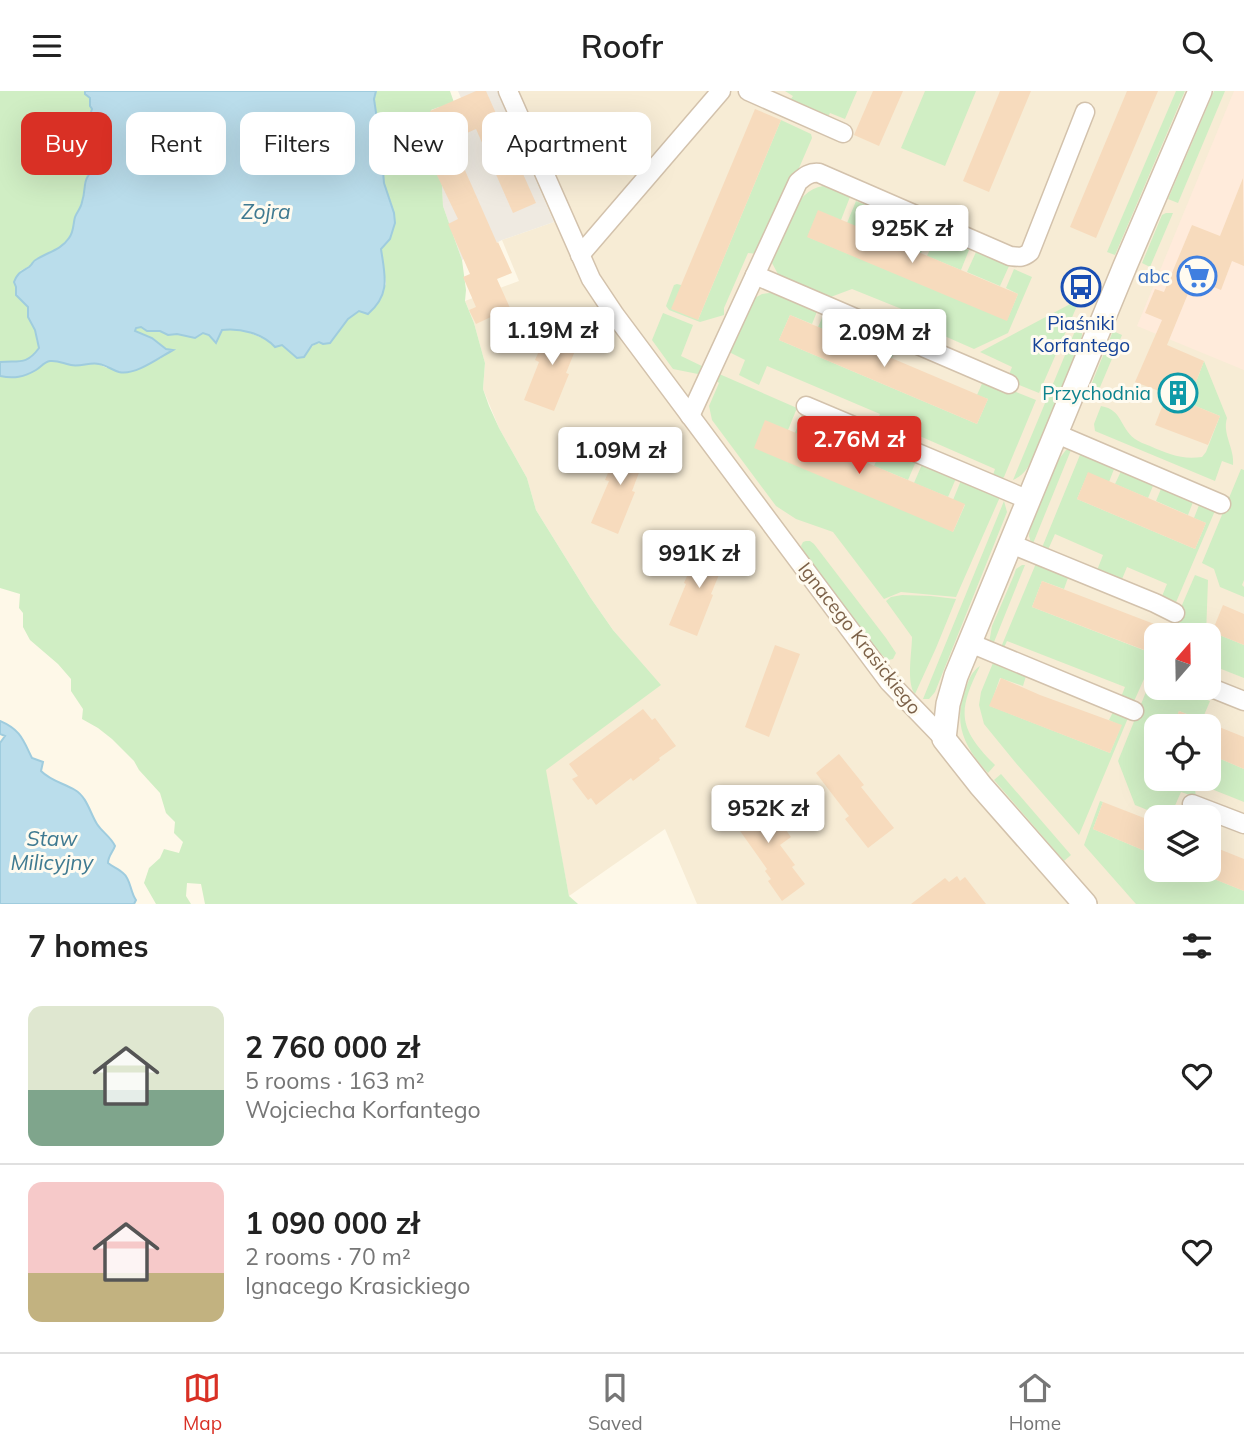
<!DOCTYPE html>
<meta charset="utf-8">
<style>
:root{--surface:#fff;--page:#f6f6f6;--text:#222;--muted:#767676;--line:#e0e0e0;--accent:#d93025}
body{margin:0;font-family:Mulish,sans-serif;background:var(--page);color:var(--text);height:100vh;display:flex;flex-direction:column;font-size:26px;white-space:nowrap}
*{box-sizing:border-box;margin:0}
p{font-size:23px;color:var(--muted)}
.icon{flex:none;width:38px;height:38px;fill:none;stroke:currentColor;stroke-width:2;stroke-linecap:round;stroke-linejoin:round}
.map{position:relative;height:813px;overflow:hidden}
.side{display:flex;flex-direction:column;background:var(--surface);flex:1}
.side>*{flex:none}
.banner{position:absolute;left:21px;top:21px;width:700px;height:63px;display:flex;gap:14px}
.needle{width:46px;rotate:20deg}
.tools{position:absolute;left:1144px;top:532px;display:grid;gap:14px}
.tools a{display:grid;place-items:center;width:77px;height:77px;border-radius:14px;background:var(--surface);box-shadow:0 7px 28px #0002;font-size:35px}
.price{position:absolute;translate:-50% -60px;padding:0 16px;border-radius:7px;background:#fff;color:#222;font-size:23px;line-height:46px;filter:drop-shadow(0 2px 4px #0008)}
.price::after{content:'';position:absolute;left:50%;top:42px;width:21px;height:16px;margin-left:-10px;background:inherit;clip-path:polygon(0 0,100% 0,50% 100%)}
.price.selected{background:var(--accent);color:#fff}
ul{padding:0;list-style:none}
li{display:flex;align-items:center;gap:21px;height:175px;padding:0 28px}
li+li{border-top:2px solid var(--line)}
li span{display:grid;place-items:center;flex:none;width:196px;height:140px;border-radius:14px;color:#555}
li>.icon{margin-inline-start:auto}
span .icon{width:84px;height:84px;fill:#fffc;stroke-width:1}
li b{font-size:30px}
h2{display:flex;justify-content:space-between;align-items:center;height:84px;padding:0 28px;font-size:30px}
.tag{padding:0 24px;border-radius:14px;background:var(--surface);box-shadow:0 7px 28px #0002;font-size:24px;line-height:63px}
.tag.selected{background:var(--accent);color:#fff}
header{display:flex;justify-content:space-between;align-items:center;height:91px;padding:0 28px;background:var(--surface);font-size:32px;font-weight:600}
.tabs{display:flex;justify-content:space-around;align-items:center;height:98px;border-top:2px solid var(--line);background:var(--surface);font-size:19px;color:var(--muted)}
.tabs a{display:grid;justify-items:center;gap:4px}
.tabs .selected{color:var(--accent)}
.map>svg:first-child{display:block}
.residential{fill:#f7ecd5;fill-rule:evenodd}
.commercial{fill:#ffebdb}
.industrial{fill:#efeae1}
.green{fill:#d0eec4}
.water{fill:#baddeb;stroke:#9fccde;stroke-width:2}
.building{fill:#f7dbbd}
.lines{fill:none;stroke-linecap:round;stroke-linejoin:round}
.minor-casing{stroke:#d3c2ac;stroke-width:21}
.tertiary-casing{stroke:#d3c2ac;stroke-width:26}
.minor{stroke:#fff;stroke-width:18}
.tertiary{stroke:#fff;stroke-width:23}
.labels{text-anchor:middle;stroke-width:6;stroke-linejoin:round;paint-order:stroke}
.shop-label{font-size:19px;fill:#366cbe;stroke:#fffbf0;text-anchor:end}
.transit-label{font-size:19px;fill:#164399;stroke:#fffbf0}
.culture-label{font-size:19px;fill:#0d838f;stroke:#fffbf0;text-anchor:end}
.street-label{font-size:19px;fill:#7c6148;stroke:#fffbf0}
.water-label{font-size:21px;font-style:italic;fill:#3f7a91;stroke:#fffbf0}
</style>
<header><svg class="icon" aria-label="menu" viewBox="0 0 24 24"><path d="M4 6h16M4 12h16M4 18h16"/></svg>Roofr<svg class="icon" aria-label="search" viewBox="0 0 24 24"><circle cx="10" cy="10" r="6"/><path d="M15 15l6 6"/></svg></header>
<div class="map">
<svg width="1244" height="813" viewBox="0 0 1244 813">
<rect width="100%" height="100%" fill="#fef8e8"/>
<path class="residential" d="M497,0H1244V813H697L665,738L569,805L545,679L660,594L613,539L590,506L536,419L527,387L499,337L483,298L485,272L474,232L465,210L519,190L502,149L554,131ZM1157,544H1209V597H1157ZM1157,635H1209V688H1157ZM1157,726H1209V779H1157Z"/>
<path class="commercial" d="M1234,0H1244V279L1137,235Z"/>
<path class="industrial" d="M458,0H497L554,131L502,149L462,169L443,115L442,94L432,74L427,41L437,36L430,20L439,16L443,24L461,7Z"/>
<g class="green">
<path d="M0,0H85V3L90,6V15L92,18L89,24L91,43L87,50L91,70L95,77L88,82L84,94L86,101L81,117L75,124L74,136L69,148L54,161L36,169L30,175L20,180L23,211L28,216V226L35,238L37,251L39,253C36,275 16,269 0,271Z"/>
<path d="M376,0H450L457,20L439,16L431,19L437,36L427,41L440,69L433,74L442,94L443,115L462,169L466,199L465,210L474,232L485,272L483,298L489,315L499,337L527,387L536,419L590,506L613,539L661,594L546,679L569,805L578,813H205L201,793L187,792L186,805L191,813H156L144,792L149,777L160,767L164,758L179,762L183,751L174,742L175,731L166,722L160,702L139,679L134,670L112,648L98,637L82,628L83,618L71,600V588L58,573L30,549L23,536V522L19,517L20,503L0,497V285L2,286L37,278L47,271L52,270H59L73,275L96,272L107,277L160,268L165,262L171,260L172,259L166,258L152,247L134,240L136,237L141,236L147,240H160L168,244L177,243L195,247L203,242L209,244C234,234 245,239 268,250C273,252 279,253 284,255C291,259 298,263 304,266C313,253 314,251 330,252L348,228L360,219L368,223L386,193L381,158L390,148L394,122L384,92L381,55L374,8Z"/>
<path d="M785,0H857L845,28L830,22L826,30L788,12L793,5Z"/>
<path d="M925,0H976L945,75L901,57Z"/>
<path d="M1176,0H1185L1115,164L1107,161Z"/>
<path d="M1214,0H1225L1178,112L1168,108Z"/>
<path d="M781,29L811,43L812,47L780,121L758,163L748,162L724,217V224L700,231L669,219L666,215L674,194L677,193L681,194L698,229Z"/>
<path d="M823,95L850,106L841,129L808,146L1007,229L1018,203L1006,197L1014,178L1032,186L1008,242L974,258L917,233L919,225L852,198L828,207L779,185L772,172V165C783,142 794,99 823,95Z"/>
<path d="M856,110L890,124L881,146L847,132Z"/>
<path d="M1166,122H1173L1150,176L1142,172L1162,124Z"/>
<path d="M897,127L930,141L921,162L888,148Z"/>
<path d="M936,145L969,159L961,179L927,165Z"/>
<path d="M976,161L1009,175L1000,195L967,181Z"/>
<path d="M776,201L818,218L812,233L790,224L779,249L977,333L988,308L977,304L984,288L1036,309L1004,386L1000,390L992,387L995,378L883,329L878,340L874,337L880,323L767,275L759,294L739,284L745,269L729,261L751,209L762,203Z"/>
<path d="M1074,211L1077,215L1039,302L1007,289L1012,276L980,261Z"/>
<path d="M663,222L693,234L681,265L706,277L703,284L673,278L652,249Z"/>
<path d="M824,223L858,236L853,251L818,236Z"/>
<path d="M1081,231L1082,244L1080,253L1034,364C1029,376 1024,384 1013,389L1075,240Z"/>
<path d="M864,239L898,252L892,267L858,253Z"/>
<path d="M1113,240L1122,244L1095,308L1087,304Z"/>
<path d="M1204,270L1227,327C1222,343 1235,358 1233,374L1222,370L1215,390L1095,340L1094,333L1101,315C1123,319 1119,336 1135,348C1139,351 1145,353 1150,355C1168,363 1182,369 1202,366L1206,361L1220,325L1188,312Z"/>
<path d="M717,282L797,317L788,339L953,441L965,414L953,409L962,387L1000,406L956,506L901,501L884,508L833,441L796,428L776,415L712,329L709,315L719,292L714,288Z"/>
<path d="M803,321L837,335L828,356L795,342Z"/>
<path d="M843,337L877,352L868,373L834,358Z"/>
<path d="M883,355L917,368L908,389L874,375Z"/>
<path d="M1066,359H1071L1032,455L1029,445L1030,437L1059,368Z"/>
<path d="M1082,359L1116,373L1109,391L1088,382L1077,408L1195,458L1206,432L1194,427L1201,409L1217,415L1174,516L1160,510L1167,493L1127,476L1120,493L1096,482L1103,464L1055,443L1047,461L1041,459Z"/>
<path d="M923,371L957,385L948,406L914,392Z"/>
<path d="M1123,376L1155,390L1148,407L1115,393Z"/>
<path d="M1241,378L1244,379V489L1242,494L1244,496V506L1220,496L1214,478L1202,472Z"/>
<path d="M1163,393L1195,406L1188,424L1156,410Z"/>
<path d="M1004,410L1007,421L935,601L929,608H923Z"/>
<path d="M806,450H810L814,453L886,547L896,562L893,568L888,569L877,560L806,465L801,455L803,451Z"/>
<path d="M1037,470L1069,484L1064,498L1042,490L1032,516L1151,562L1157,550V559L1131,617L1119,611L1125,596L1007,550L1001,563L999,561Z"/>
<path d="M1022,474H1025L992,556L989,552L992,535L1014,484L1016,478Z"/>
<path d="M1195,484L1208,489L1206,544H1169Z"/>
<path d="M902,504L931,505L956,508L936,557L915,603C906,592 912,561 912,546L886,510L891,506Z"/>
<path d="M1212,541L1244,554V587L1211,574Z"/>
<path d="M995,567L1026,585L1023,595L1000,587L990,615L1110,662L1121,635L1109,629L1113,621L1128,627L1079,744L1015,671L984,633L979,614L981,601Z"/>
<path d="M980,575C957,621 958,637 995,674L988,682C964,656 953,633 965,599C969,589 971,581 980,575Z"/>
<path d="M1152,586L1157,588V597H1177L1210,610L1202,629L1179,620L1173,635H1157V688H1209V663L1244,678V711L1194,691L1196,706L1181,701L1170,726H1165L1135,714L1118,670Z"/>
<path d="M1001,683L1071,764L1064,770L994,689Z"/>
<path d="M1100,710L1103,711L1093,738L1157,765V779H1192L1244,800V813H1136L1084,754Z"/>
</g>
<g class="water">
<path d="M85,0H376L374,8L381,55L384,92L394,122L395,132L390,148L381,158C385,185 391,203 368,223L359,220L348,228L330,252L323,253L319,251L312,254L304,266L297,267L282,254L275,256C262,242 240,237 222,239L216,252L209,244L203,242L195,247L177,243L168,244L160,240H147L141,236L136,237L135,240L152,247L166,258L173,259C160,266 135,285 119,281C112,279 106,274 99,273C90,271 80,276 71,274C64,273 58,269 50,270C44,271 41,276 36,279C24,286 14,288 0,285V271C18,269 26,275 39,257L35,239L28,226V216L16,204V196L14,191C18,181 21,181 29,176C35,171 30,172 37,168C48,161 61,159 69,147C74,141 73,133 75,126C77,121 81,117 82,111C87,96 81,88 95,78L91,70L87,50L91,43L90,37L87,33L92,18L90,15V7L85,3Z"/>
<path d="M0,630C21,639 23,649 32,667L43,671L41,680C51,690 63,692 75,699C87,706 90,722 97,733C102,741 111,746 115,755C113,761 108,765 108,772C113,776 119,778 123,782C131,788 130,801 136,809L134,813H0V652L5,645L0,643Z"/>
</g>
<g class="building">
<path d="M476,0H486L536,112L513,122L476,38L444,52L430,20Z"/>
<path d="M873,0H903L879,55L854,44Z"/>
<path d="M1000,0H1031L989,101L963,90Z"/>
<path d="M1127,0H1158L1096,147L1070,136Z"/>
<path d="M755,18L781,29L698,229L671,218Z"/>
<path d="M453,52L497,152L498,151L512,182L497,188L510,217L476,233L469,219L476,216L463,186L470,183L448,133L458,128L432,74L442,69L437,59Z"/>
<path d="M1243,87L1244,175L1232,170L1221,199L1194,188L1167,254L1204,270L1188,312L1220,325L1208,354L1155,334L1167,303L1135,291L1162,229L1145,222L1155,198L1164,201L1192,134L1220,145Z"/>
<path d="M818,119L1018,203L1007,230L807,146Z"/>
<path d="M790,224L988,308L977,333L779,249Z"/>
<path d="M551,233L581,245L566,282L569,283L554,320L524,309L539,271L535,269Z"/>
<path d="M765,329L965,413L953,441L754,357Z"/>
<path d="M622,348L648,358L632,400L635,401L618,443L591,432L609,390L605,389Z"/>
<path d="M1088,381L1206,432L1195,458L1077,408Z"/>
<path d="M701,452L728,462L711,503L713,504L697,545L669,534L686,493L684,492Z"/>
<path d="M1042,490L1162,536L1159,544H1157V550L1152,562L1032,516Z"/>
<path d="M1223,514L1244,523V554L1212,541Z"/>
<path d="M775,554L800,563L769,646L745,636Z"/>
<path d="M1001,587L1040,604L1122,634L1110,662L989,615Z"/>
<path d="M643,618L652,629L655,627L676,655L659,667L660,669L633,690L631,687L596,714L591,707L588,709L572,688L578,685L569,673Z"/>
<path d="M1179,620L1244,646V678L1209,663V635H1173Z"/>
<path d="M839,663L864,694L861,696L894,737L868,757L845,728L849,725L816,682Z"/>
<path d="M753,706L761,717L767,713L791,746L780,754L795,774L792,776L805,793L782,810L768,790L771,788L765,780L767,778L728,723Z"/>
<path d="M1103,711L1157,732V765L1093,738Z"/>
<path d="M1209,754L1244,768V800L1209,786Z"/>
<path d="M957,785L960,790L965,786L986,813H911L945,787L949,791Z"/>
</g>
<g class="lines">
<defs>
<g id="minor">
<path d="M508,0L591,188L615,224L889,591L944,648"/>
<path d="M748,0L843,42"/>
<path d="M580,164L721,0"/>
<path d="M755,184L1009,293"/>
<path d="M806,315L1029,409"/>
<path d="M690,325L798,91C805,85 810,81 819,82L1010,165C1019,166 1023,167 1030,161L1085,21"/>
<path d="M1057,343L1221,413"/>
<path d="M1011,453L1155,512L1175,522"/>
<path d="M970,552L1134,620"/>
<path d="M1209,596L1244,610"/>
<path d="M1192,713L1244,733"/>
</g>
<path id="tertiary" d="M1085,813L981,695L944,648L948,613L956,585L1125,175L1200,0"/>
</defs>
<use href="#minor" class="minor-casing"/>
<use href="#tertiary" class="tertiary-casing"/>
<use href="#minor" class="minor"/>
<use href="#tertiary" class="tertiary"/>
</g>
<defs>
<symbol id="supermarket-ring" viewBox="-11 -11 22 22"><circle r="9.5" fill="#fffbf0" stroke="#3f7fe0" stroke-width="1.5"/><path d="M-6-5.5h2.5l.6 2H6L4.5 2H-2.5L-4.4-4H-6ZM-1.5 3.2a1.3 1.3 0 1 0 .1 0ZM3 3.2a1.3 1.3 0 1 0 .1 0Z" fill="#3f7fe0"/></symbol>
<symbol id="bus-ring" viewBox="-11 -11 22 22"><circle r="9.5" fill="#fffbf0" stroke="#1a4fb4" stroke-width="1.5"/><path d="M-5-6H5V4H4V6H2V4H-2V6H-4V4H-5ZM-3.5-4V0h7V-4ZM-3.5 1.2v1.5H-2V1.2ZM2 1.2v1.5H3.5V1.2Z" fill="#1a4fb4"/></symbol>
<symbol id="building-ring" viewBox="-11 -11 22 22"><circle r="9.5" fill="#fffbf0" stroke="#0f9aa8" stroke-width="1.5"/><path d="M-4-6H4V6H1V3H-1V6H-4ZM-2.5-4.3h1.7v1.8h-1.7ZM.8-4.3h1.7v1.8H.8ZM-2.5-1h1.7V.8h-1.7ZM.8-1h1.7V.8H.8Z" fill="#0f9aa8"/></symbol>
</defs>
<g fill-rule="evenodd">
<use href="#supermarket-ring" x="1175" y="163" width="44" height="44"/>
<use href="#bus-ring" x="1059" y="174" width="44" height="44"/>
<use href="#building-ring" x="1156" y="280" width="44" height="44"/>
</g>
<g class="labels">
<g class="shop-label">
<text x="1170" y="192">abc</text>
</g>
<g class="transit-label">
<text x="1081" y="239">Piaśniki<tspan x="1081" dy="22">Korfantego</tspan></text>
</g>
<g class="culture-label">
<text x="1151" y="309">Przychodnia</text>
</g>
<g class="street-label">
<text transform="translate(860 547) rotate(52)" y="7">Ignacego Krasickiego</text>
</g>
<g class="water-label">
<text x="266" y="128">Zojra</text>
<text x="52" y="755">Staw<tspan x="52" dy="24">Milicyjny</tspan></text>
</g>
</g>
</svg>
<div class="tools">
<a><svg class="needle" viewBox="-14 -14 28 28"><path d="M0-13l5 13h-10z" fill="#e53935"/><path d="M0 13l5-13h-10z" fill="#767676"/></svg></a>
<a><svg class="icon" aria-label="locate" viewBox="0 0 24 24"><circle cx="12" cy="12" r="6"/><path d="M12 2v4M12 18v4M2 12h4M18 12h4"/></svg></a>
<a><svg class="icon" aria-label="layers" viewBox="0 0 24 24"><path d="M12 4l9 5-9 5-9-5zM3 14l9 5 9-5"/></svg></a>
</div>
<b class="price" style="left:912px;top:174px">925K zł</b>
<b class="price" style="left:552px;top:276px">1.19M zł</b>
<b class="price" style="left:884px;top:278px">2.09M zł</b>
<b class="price selected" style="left:859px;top:385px">2.76M zł</b>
<b class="price" style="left:620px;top:396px">1.09M zł</b>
<b class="price" style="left:699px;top:499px">991K zł</b>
<b class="price" style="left:768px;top:754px">952K zł</b>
<div class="banner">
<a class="tag selected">Buy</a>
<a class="tag">Rent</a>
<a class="tag">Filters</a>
<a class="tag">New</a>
<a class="tag">Apartment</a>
</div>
</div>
<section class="side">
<h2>7 homes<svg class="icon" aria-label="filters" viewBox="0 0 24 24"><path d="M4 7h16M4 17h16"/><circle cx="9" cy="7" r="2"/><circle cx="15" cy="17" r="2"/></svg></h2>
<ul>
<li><span style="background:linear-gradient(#dfe7d0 60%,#7fa58c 0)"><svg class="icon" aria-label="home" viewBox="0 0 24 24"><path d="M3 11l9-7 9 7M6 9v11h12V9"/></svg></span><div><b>2 760 000 zł</b><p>5 rooms · 163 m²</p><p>Wojciecha Korfantego</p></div><svg class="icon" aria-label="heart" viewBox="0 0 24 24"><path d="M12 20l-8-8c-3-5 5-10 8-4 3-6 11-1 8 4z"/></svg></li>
<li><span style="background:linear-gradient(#f6c9c9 65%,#c2b280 0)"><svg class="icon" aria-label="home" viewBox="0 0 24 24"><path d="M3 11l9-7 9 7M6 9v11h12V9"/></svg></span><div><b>1 090 000 zł</b><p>2 rooms · 70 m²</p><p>Ignacego Krasickiego</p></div><svg class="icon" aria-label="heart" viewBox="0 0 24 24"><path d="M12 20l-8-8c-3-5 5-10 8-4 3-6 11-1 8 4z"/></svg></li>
</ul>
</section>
<nav class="tabs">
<a class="selected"><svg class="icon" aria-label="map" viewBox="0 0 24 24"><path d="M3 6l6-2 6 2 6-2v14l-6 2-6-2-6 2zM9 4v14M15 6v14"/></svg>Map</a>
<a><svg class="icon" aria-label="saved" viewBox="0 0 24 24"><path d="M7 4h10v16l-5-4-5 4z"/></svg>Saved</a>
<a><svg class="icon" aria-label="home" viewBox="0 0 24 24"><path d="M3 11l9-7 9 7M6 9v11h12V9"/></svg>Home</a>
</nav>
